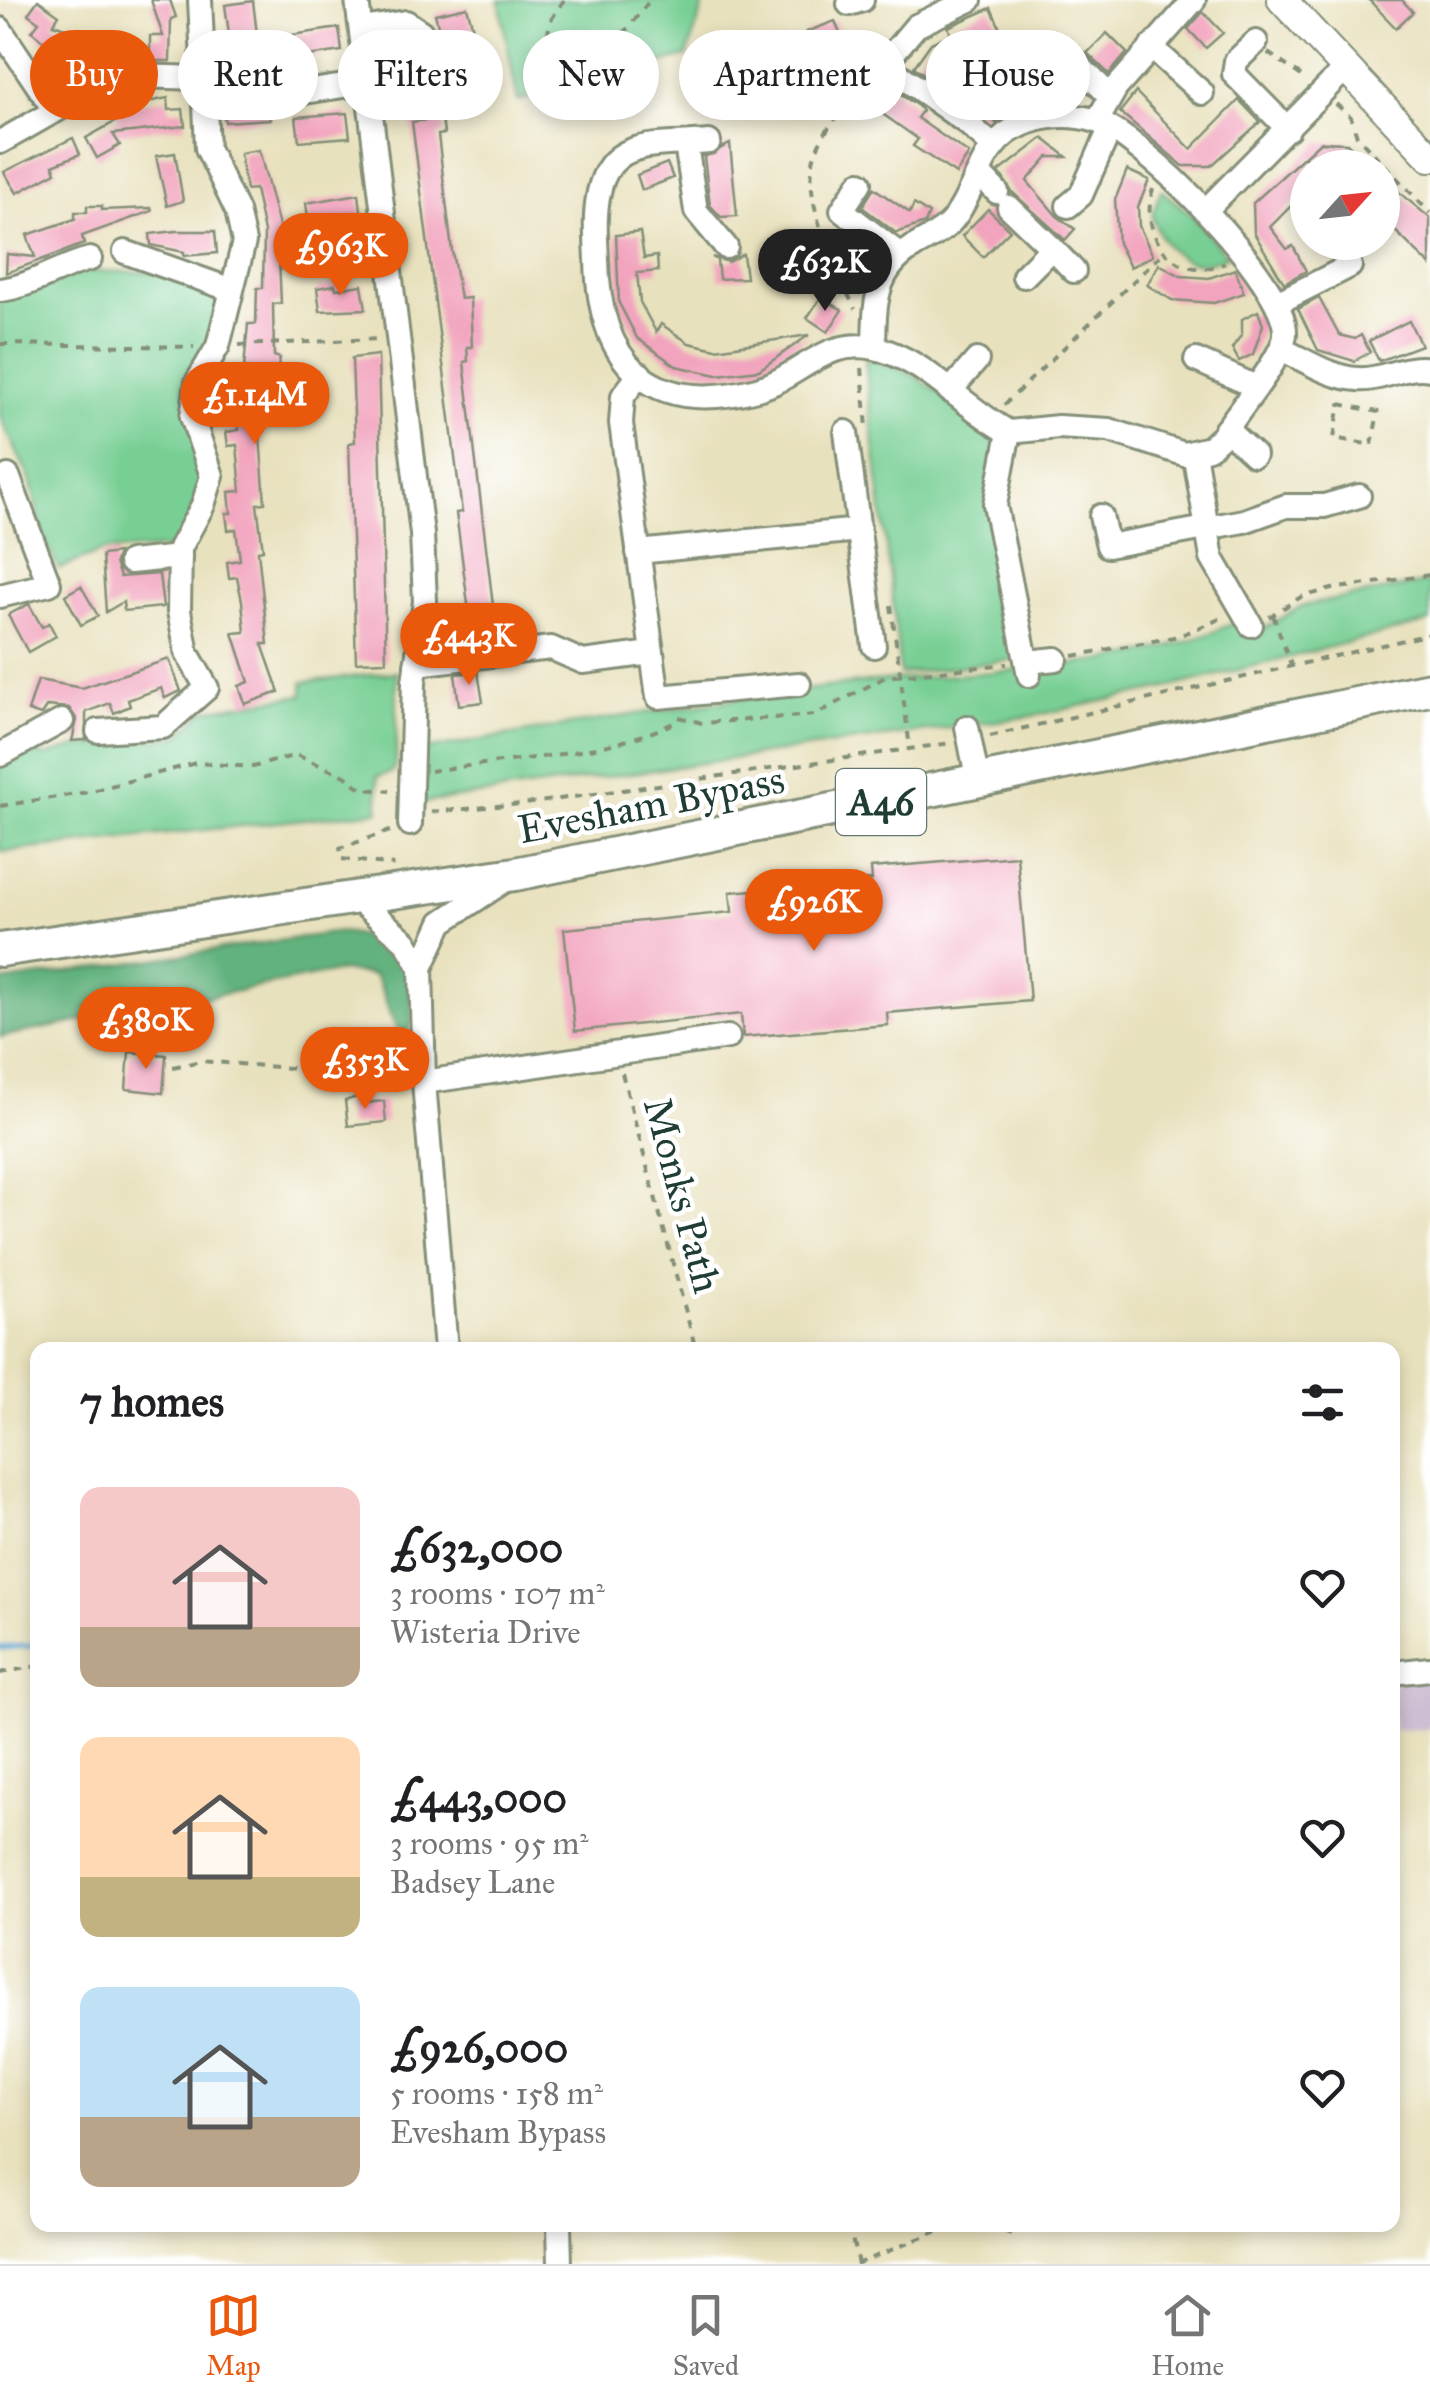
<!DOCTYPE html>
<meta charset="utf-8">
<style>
:root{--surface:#fff;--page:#f2f2f2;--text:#202124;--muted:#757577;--line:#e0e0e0;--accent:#ea580c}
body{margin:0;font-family:"IM FELL Great Primer",serif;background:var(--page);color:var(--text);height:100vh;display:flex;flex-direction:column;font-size:38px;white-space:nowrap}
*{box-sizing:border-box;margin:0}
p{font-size:32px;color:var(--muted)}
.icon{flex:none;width:55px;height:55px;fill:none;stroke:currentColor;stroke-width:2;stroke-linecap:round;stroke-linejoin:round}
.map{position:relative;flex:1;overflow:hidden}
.drawer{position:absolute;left:30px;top:1342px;width:1370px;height:890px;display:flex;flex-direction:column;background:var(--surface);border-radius:20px;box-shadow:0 5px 15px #0003}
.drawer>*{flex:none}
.guide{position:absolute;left:30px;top:30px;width:1370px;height:90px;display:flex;gap:20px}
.needle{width:65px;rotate:63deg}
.buttons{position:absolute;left:1290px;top:150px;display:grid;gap:20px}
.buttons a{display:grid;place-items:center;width:110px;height:110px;border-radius:50%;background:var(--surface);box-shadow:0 5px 15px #0003;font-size:50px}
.price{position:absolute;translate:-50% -85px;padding:0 22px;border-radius:35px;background:var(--accent);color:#fff;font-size:32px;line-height:65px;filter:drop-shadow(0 2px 5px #0008)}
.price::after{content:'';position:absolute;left:50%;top:60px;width:30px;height:22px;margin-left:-15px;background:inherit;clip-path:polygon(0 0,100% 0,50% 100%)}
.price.selected{background:#222;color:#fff}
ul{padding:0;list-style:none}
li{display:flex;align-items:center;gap:30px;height:250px;padding:0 50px}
li span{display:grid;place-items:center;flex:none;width:280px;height:200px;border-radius:20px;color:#555}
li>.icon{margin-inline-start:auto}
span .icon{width:120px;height:120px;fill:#fffc;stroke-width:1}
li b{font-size:42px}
h2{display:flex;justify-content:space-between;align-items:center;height:120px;padding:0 50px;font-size:42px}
.pill{padding:0 35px;border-radius:45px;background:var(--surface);box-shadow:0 5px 15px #0003;font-size:35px;line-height:90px}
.pill.selected{background:var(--accent);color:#fff}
.menu{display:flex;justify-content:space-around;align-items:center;height:140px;border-top:2px solid var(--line);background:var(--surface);font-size:28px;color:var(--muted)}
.menu a{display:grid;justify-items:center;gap:5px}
.menu .selected{color:var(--accent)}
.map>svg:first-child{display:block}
.industrial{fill:#ccbed3}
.green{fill:#78cf94;stroke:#4c8664;stroke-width:2.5}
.forest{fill:#62b27e;stroke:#407859;stroke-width:2.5}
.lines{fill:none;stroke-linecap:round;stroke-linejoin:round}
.stream{stroke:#5ca6d4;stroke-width:5}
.building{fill:#f2a4be}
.minor-casing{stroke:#848f78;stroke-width:28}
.major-casing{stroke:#848f78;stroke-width:32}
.highway-casing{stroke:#848f78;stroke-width:38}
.path{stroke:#848f78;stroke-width:4;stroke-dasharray:8 8;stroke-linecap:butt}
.minor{stroke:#fff;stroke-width:22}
.major{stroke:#fff;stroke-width:28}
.highway{stroke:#fff;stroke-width:32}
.labels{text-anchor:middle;stroke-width:9;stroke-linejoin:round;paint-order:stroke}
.shield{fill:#fff;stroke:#627771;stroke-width:2.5}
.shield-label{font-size:38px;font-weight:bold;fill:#1f3d34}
.street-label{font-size:40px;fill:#1f3d34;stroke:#fff}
</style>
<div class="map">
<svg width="1430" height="2264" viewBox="0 0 1430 2264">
<rect width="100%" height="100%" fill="#fff"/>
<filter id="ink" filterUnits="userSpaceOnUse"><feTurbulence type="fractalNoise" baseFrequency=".01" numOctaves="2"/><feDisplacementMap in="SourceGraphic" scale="20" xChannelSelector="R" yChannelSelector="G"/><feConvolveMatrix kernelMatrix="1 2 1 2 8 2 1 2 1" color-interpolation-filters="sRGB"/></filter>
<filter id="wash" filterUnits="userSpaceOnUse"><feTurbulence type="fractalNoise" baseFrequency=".0048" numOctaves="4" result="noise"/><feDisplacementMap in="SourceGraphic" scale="40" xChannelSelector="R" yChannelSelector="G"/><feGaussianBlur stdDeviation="2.25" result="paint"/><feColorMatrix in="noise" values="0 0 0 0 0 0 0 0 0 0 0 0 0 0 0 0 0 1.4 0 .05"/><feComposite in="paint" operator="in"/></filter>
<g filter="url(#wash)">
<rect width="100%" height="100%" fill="#e8e1bd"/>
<path class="industrial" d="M1430,1662V1729L1393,1730L1392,1665Z"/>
<g class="green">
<path d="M499,0H705L687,56L518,101Z"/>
<path d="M1161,190L1193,216L1227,256C1190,275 1162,252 1152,215Z"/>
<path d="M72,271L153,272L226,295L197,382L212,476L180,548L102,551L59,569L43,538L30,479L0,417V297Z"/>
<path d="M865,357L914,375L1001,438L994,470L1020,659L900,674C891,568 874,464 865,357Z"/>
<path d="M1430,582V622L1170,687L1032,716L422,803L419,751C566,725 713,700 861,683C970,670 1146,673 1240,619L1252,635L1302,606Z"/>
<path d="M397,672L396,763L392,772L377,777L379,811L0,852V767L32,751L45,756L76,747L178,737L205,710L303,695V682Z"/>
</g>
<path class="forest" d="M338,932C396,936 419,971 411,1029L403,1034C389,1023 385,991 374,975L341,971L0,1037V982Z"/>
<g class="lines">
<path class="stream" d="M0,1648L38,1645"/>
</g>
<g id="blocks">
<g class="building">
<path d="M38,0L59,15L53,24L111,43L106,61L100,60L98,65L54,51L32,31L39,22L28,14Z"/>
<path d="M151,0H170L176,17L171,19L170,61H150V36H163Z"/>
<path d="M1369,0H1402L1413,12L1396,28Z"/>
<path d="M253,1L258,43L231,48L225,5Z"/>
<path d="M467,7L485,71L452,78L435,14Z"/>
<path d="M991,8L1001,30L946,57L936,71L940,75L935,82L914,67L931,43L951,34L948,27Z"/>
<path d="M1203,12L1223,33L1206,48L1188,29Z"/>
<path d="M835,21L846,49L817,60L806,32Z"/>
<path d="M339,28L342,51L288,59L285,36Z"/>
<path d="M1107,33L1127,53L1109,74L1087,53Z"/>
<path d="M1050,56L1070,78L1044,103L1031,95L996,123L990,115H980L967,103L978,92L993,99L1007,92L1010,95Z"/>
<path d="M889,87L918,106L922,111L917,118L969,154L956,174L913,146L918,139L874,108Z"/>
<path d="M1136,92L1191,149L1239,100L1260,122L1211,166H1183L1120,112Z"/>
<path d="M234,96L236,106L267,99L271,119L225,122L220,97Z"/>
<path d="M168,98L169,110L183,109L185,126L113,134L120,145L97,158L86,138L118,120L116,108Z"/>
<path d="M347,113L350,137L299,141L296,117Z"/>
<path d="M442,118L444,134L438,135L452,251L460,299L470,298L472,347H467L468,361L464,362L497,639L473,642L456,513L462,512L412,122Z"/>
<path d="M73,138L80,154L53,165L56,172L17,193L4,172Z"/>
<path d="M1043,138L1067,157H1048L1027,181L1057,216L1075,229L1065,240L1012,192L999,172Z"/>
<path d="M1320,142L1347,143L1368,163L1305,158L1314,168H1308V189L1270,227L1287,249L1293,246L1306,271L1284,283L1254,233L1253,203Z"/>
<path d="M730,144L737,216L721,217L710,205L704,157Z"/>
<path d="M259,150L282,237L278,238L281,303L273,304L274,356L280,358L271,398L257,395L265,503L257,504L263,550L258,551L268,644H262L279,692L245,704L239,686L249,682L233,633L245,632L242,601L237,577L229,578L227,562L240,560L236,529L228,530L226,513H231L229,492L241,491L237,445L228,446L226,432L239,430L236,406L245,405L252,370L244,368L248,324H256L257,288H263L264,232L255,189L246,190L240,153Z"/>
<path d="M175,153L183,201L167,206L156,156Z"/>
<path d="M667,163L673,178L642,190L637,175Z"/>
<path d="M1127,170L1149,180L1138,207L1139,226L1153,256L1130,267L1118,243L1115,200Z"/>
<path d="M1382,178L1430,218V265L1382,218Z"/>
<path d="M874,188L910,213L914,204L929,214L925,223L896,233L862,207Z"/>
<path d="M359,194L362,218L309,226L306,203Z"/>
<path d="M87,206H102V210L151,208L152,211L82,236L84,244L6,273L7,254L35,257L27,235L75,219V212H87Z"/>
<path d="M988,209L1010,230L983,257L962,236Z"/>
<path d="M176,231H215L217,253L184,256V252L151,245L150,234Z"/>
<path d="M640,232L644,258L657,256L658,271L637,273L640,302L656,332L661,324L689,343L716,349L809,335L759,370L717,375L676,366L637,338L619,303L616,235Z"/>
<path d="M743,254L746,278L719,279L717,260L712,257L728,262Z"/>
<path d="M1159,264L1181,276L1209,278L1235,269L1244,293L1214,303L1172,300L1147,285Z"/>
<path d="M335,285L336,289L362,285L366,309L320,311L317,288Z"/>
<path d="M821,297L842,310L828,332L807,318Z"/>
<path d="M1319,298L1339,335L1355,339L1361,335L1370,352L1354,361L1318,350L1298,309Z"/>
<path d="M1258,311L1263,325L1253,354L1239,361L1232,348L1242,334V319Z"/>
<path d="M1409,321L1421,345L1379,361L1369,341Z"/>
<path d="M378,355L386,661L356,662L349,443L355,442L352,358Z"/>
<path d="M118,553L115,563L120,577L159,574L163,607L124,611L123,602L106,612L102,555Z"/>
<path d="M81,586L98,616L81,625L65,595Z"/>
<path d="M29,604L42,627L49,623L56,636L28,652L8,615Z"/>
<path d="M169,659L181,691L165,698L161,688L128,700L130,706L114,713L110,703L86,712V740L72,741L77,720L69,708L47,706L41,715L28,711L38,680L82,688Z"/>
<path d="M478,672L483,702L459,705L455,674Z"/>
<path d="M1017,856L1030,1001L887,1013L888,1025L743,1037L741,1014L575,1031L564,929L732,912L730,892L872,880L871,868Z"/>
<path d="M129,1052L166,1055L163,1093L126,1089Z"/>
<path d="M365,1094L366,1103L384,1101L386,1122L348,1126L345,1101Z"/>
</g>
</g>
</g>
<g filter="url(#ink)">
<use href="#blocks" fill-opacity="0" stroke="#848f78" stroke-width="2.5"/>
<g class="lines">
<defs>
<g id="minor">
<path d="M357,0L422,534L425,601L414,682L410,824"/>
<path d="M849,4L862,0"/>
<path d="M0,29L55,111"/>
<path d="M362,29L406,22L421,32L428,74"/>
<path d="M1256,42L1236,61L1234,74L1288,129"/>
<path d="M1151,47L1202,93"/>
<path d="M1063,50L1110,96"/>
<path d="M884,64L916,26L970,0"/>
<path d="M862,87L884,64L967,123L993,146"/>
<path d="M298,93L370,82"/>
<path d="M1097,121L1116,88L1194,0"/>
<path d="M0,142C48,116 95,82 150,77C188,75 223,84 260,79"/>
<path d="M709,142C661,147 611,135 599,192C594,215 596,237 597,260C599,363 649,417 757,389C799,378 825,337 875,348C927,360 963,408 1009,432L1058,427L1109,430L1184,454L1209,448L1222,436C1236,413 1284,357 1285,334C1288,283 1139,133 1093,120C1066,112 1036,116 1012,130C978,150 975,196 950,223C940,234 924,240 912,248C873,272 875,307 874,348"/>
<path d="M686,144L696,211L726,247"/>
<path d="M979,173L997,192"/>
<path d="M860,183L842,210L900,255"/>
<path d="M1068,206L1081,195L1110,129"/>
<path d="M1009,207L1052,248L1024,276"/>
<path d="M1206,210L1346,68"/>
<path d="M1052,248L1074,271"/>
<path d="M125,252L229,289"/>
<path d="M321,255L389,245"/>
<path d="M0,290C33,286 58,267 90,259"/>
<path d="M1277,303L1350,266L1339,242"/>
<path d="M1281,349C1305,360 1331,378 1358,379C1382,381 1406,364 1430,369"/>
<path d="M1196,360L1254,386"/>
<path d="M640,374L623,396L621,423L658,697L799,684"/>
<path d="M950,391L977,360"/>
<path d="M1226,429L1254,455"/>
<path d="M846,432L874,646"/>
<path d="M1009,432L995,505L1029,675"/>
<path d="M1194,452L1212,558L1251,625"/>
<path d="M1101,516L1108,546L1244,521L1286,506H1324L1359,496"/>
<path d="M638,552L859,530"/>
<path d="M130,562L180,557"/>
<path d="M0,596L49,584L8,476"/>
<path d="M1027,662L1056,659"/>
<path d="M416,664L551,648L583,662L652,653"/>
<path d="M967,727L978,782"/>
<path d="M98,731L163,727L207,688L187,653L179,611L180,548L203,505L212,476L192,417L197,382L218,346L244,242L237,211L207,148L200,0"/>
<path d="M0,755L62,721"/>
<path d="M356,898L406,942L421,968"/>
<path d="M424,1082L728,1037"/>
<path d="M446,1350L424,1082L421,968L442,922L504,881"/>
<path d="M1392,1673L1430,1669"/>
<path d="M559,2225L560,2264"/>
</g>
<path id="major" d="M1282,0L1430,157"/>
<path id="highway" d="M0,950L515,874L1430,689"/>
</defs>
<use href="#minor" class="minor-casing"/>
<use href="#major" class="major-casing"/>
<use href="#highway" class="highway-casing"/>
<g class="path">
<path d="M564,0L551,20L543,54C607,58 613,48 650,0"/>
<path d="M1268,53L1306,79"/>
<path d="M849,102C836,117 822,134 815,154C800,199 836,268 855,309"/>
<path d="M1336,104L1351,117L1357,136L1430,213"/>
<path d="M1153,189C1138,235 1175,285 1225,263"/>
<path d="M0,344L194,347"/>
<path d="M239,345L379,339"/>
<path d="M862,368L867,428"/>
<path d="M1340,404L1378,412L1372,445L1334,438Z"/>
<path d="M1004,405L1163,253"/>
<path d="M891,605L910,748"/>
<path d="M1273,615L1291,665"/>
<path d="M1269,617L1301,597L1332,589L1430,575"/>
<path d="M1073,656L1179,636L1222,618"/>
<path d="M679,717L702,723L815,715L885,677L1007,664"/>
<path d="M990,736L1430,634"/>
<path d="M430,771C507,759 611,756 679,720"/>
<path d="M0,806L88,792L196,763L253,767L296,755L345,776L362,789L390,791"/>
<path d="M431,812L532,803L951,743"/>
<path d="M390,831L340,848L342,859L394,865"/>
<path d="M173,1067L201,1061L404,1077"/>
<path d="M622,1073L696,1350"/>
<path d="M0,1673L38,1666"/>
<path d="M849,2225L858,2264"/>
<path d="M990,2225L1011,2234"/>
<path d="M856,2264L953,2225"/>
</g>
<use href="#minor" class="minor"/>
<use href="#major" class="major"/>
<use href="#highway" class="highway"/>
</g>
</g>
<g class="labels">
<rect class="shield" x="836" y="769" width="90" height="66" rx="8"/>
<g class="shield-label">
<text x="881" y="815">A46</text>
</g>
<g class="street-label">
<text transform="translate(651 804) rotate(-11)" y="14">Evesham Bypass</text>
<text transform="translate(683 1195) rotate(75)" y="14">Monks Path</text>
</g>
</g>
</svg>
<div class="buttons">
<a><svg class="needle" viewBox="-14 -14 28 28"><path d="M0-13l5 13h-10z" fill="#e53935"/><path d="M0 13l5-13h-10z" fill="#757577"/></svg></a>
</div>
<b class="price" style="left:341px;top:298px">£963K</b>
<b class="price selected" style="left:825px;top:314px">£632K</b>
<b class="price" style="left:255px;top:447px">£1.14M</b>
<b class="price" style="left:469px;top:688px">£443K</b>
<b class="price" style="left:814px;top:954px">£926K</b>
<b class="price" style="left:146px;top:1072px">£380K</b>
<b class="price" style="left:365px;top:1112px">£353K</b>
<div class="guide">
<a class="pill selected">Buy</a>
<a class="pill">Rent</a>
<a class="pill">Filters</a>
<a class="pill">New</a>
<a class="pill">Apartment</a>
<a class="pill">House</a>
</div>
<section class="drawer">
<h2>7 homes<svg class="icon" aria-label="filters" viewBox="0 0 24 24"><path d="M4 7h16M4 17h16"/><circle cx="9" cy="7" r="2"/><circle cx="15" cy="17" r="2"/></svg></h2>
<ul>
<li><span style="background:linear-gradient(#f6c9c9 70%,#b9a48a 0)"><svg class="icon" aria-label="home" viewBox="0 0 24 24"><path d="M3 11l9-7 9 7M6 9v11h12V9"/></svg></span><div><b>£632,000</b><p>3 rooms · 107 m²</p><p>Wisteria Drive</p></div><svg class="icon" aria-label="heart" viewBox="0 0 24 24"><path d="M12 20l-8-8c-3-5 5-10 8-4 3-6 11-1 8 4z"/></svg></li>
<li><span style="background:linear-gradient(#ffd9b3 70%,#c2b280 0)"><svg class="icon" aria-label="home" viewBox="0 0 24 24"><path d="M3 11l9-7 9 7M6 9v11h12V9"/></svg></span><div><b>£443,000</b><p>3 rooms · 95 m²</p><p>Badsey Lane</p></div><svg class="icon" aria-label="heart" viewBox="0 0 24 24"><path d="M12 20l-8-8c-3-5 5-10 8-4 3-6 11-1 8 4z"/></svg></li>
<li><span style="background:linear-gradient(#bfe0f5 65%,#b9a48a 0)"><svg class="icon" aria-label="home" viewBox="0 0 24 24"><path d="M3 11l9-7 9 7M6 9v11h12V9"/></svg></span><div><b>£926,000</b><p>5 rooms · 158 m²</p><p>Evesham Bypass</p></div><svg class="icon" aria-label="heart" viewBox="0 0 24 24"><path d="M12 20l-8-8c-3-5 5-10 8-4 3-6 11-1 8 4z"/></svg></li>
</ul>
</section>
</div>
<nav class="menu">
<a class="selected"><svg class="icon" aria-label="map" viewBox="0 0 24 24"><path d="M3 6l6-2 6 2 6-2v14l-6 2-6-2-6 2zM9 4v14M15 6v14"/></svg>Map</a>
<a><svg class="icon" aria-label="saved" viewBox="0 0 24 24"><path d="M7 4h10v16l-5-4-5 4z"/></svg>Saved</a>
<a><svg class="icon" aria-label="home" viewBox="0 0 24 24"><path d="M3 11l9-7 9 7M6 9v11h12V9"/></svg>Home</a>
</nav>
